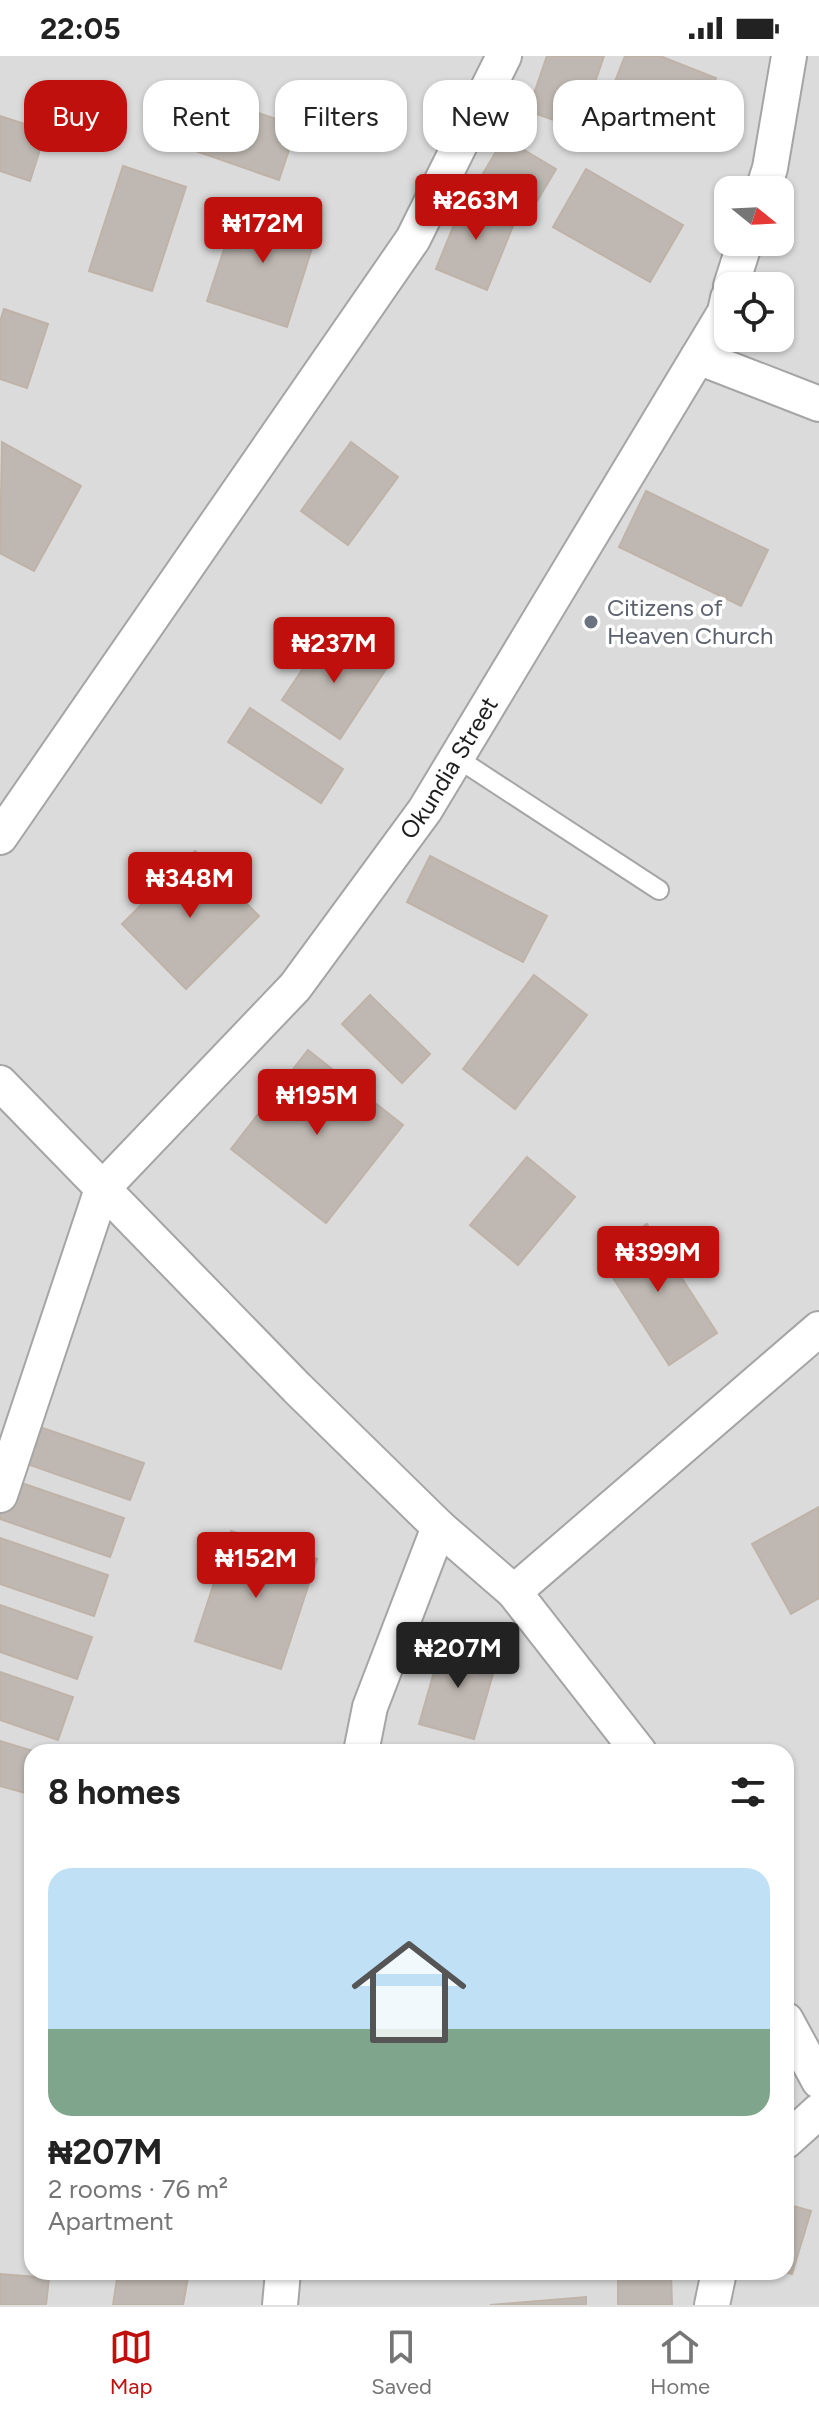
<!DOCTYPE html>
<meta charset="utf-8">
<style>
:root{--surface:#fff;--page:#f2f2f2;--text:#222;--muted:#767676;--line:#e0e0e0;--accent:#c0100d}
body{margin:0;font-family:Figtree,sans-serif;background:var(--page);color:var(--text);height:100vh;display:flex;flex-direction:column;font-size:30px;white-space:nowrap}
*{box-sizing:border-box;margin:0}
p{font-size:26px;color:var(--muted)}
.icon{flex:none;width:44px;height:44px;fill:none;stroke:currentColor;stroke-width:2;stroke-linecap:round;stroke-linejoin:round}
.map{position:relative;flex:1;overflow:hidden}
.sheet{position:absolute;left:24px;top:1688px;width:770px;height:536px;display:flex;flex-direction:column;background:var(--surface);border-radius:24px;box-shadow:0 2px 6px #0004}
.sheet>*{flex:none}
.guide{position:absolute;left:24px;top:24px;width:772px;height:72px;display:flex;gap:16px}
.needle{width:52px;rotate:108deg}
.tools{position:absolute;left:714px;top:120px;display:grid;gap:16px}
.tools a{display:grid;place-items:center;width:80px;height:80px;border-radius:16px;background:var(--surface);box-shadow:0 2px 6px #0004;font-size:40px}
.price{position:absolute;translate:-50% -68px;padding:0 18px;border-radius:8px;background:var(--accent);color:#fff;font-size:26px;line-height:52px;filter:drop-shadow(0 2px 4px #0008)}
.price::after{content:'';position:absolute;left:50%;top:48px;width:24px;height:18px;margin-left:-12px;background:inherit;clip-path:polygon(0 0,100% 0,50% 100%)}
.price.current{background:#222;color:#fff}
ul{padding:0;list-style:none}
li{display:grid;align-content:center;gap:16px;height:424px;padding:0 24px}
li+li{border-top:2px solid var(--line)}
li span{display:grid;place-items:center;height:248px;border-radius:24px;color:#555}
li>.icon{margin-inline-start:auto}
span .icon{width:144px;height:144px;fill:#fffc;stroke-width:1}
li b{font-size:34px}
h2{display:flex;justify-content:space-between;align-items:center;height:96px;padding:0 24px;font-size:34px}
.pill{padding:0 28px;border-radius:24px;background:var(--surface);box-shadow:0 2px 6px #0004;font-size:28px;line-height:72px}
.pill.current{background:var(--accent);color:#fff}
.status{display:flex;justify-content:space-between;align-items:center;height:56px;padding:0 40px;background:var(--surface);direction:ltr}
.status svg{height:22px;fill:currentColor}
.menu{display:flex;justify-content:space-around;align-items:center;height:112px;border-top:2px solid var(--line);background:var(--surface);font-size:22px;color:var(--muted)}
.menu a{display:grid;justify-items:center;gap:4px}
.menu .current{color:var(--accent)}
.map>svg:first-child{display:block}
.residential{fill:#dcdbdb;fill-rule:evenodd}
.building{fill:#bfb8b2;stroke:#bfb3a8;stroke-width:2}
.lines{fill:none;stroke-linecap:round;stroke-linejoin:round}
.lane-casing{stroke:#a5a5a5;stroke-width:22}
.street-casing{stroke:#a5a5a5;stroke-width:38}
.lane{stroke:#fff;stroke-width:18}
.street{stroke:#fff;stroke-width:34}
.worship-dot{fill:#6b7280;stroke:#fff;stroke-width:3}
.labels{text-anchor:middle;stroke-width:7;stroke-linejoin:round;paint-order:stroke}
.worship-label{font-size:24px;fill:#5b616d;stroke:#fff;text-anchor:start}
.street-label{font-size:24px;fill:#1e1e1e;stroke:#fff}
</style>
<div class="status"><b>22:05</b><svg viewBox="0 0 49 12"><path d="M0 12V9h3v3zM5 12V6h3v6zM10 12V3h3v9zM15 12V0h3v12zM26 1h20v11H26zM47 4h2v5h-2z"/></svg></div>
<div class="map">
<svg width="819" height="2249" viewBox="0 0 819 2249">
<rect width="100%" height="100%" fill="#efece5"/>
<path class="residential" d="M0,0H819V2249H0ZM728,134H780V186H728ZM728,230H780V282H728ZM32,1696H786V2216H32Z"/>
<g class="building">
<path d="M547,0H604L579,73L528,55Z"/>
<path d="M625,0H660L716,22L694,80L607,46Z"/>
<path d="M173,28L297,70L279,124L155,81Z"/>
<path d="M0,60L46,75L30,125L0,115Z"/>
<path d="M504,82L556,113L533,152L481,121Z"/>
<path d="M123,110L186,131L152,235L89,215Z"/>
<path d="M586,113L683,169L650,226L553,171Z"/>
<path d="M466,139L517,160L487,234L436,213Z"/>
<path d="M239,148L318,173L287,271L207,245Z"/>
<path d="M4,253L48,268L27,332L0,323V266Z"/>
<path d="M2,386L81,430L34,515L0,497Z"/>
<path d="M351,386L398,421L348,489L301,455Z"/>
<path d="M646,435L768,494L741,550L619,491Z"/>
<path d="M328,575L386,613L340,683L282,644Z"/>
<path d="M250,652L343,713L321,747L228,686Z"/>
<path d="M195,795L259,860L186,933L122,868Z"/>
<path d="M430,800L547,860L523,906L407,846Z"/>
<path d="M534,919L587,959L515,1053L463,1013Z"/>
<path d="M370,939L430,998L402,1027L342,968Z"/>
<path d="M308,994L403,1069L326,1167L231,1093Z"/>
<path d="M527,1101L575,1141L518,1209L470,1169Z"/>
<path d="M647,1168L717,1277L669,1309L599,1200Z"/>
<path d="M37,1370L144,1407L130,1444L24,1407Z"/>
<path d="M10,1423L124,1462L110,1501L0,1463V1453Z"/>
<path d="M819,1451V1542L791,1558L752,1488Z"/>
<path d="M231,1475L317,1503L281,1613L195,1585Z"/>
<path d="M0,1482L108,1519L94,1560L0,1528Z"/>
<path d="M0,1549L92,1581L77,1623L0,1596Z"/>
<path d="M443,1585L498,1601L474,1683L419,1668Z"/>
<path d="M0,1616L73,1641L58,1684L0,1664Z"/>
<path d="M0,1685L36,1696H32V1739L0,1730Z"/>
<path d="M786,2148L811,2155L792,2218L785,2216Z"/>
<path d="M118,2216H189L183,2249H113Z"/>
<path d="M618,2216H671L672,2249H618Z"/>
<path d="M0,2218L49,2222L46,2249H0Z"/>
<path d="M586,2241V2249H490Z"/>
</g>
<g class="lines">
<defs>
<path id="lane" d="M457,702L659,834"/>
<g id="street">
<path d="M763,134L770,112L789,0"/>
<path d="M731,230L745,186"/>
<path d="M698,301L819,348"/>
<path d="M0,781L413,183L504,0"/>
<path d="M0,1027L297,1332L439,1471L514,1536L639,1696"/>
<path id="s1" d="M0,1439L102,1133L295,931L425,754L725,256L728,242"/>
<path d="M514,1536L819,1273"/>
<path d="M361,1696L370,1651L439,1471"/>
<path d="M786,1964L819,2025"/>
<path d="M786,2085L819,2055"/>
<path d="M280,2249L283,2216"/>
<path d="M712,2249L719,2216"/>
</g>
</defs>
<use href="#lane" class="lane-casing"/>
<use href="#street" class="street-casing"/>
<use href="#lane" class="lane"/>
<use href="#street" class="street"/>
</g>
<circle class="worship-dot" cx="591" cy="566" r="8"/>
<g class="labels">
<g class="worship-label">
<text x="607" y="560">Citizens of<tspan x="607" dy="28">Heaven Church</tspan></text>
</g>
<g class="street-label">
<text dy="8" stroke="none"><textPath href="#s1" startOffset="870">Okundia Street</textPath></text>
</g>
</g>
</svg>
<div class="tools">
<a><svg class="needle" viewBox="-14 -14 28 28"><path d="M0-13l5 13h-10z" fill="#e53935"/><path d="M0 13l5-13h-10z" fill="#767676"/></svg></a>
<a><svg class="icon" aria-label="locate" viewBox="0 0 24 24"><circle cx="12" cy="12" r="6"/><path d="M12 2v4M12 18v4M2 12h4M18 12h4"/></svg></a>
</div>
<b class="price" style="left:476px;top:186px">₦263M</b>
<b class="price" style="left:263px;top:209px">₦172M</b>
<b class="price" style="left:334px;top:629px">₦237M</b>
<b class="price" style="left:190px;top:864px">₦348M</b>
<b class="price" style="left:317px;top:1081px">₦195M</b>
<b class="price" style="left:658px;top:1238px">₦399M</b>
<b class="price" style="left:256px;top:1544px">₦152M</b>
<b class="price current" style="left:458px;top:1634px">₦207M</b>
<div class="guide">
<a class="pill current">Buy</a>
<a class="pill">Rent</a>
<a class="pill">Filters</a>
<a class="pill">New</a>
<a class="pill">Apartment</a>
</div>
<section class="sheet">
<h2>8 homes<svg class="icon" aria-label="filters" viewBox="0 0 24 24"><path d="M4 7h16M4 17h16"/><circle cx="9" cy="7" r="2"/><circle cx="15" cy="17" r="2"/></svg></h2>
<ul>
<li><span style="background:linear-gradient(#bfe0f5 65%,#7fa58c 0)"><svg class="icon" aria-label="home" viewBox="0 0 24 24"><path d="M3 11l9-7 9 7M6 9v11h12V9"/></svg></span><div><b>₦207M</b><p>2 rooms · 76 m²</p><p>Apartment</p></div></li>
</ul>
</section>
</div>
<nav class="menu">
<a class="current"><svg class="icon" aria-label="map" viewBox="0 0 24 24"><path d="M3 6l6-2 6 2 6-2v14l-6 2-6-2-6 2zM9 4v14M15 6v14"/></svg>Map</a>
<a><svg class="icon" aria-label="saved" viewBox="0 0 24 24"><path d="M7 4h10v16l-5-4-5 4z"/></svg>Saved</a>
<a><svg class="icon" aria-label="home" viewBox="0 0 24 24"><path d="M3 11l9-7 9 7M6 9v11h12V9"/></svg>Home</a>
</nav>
